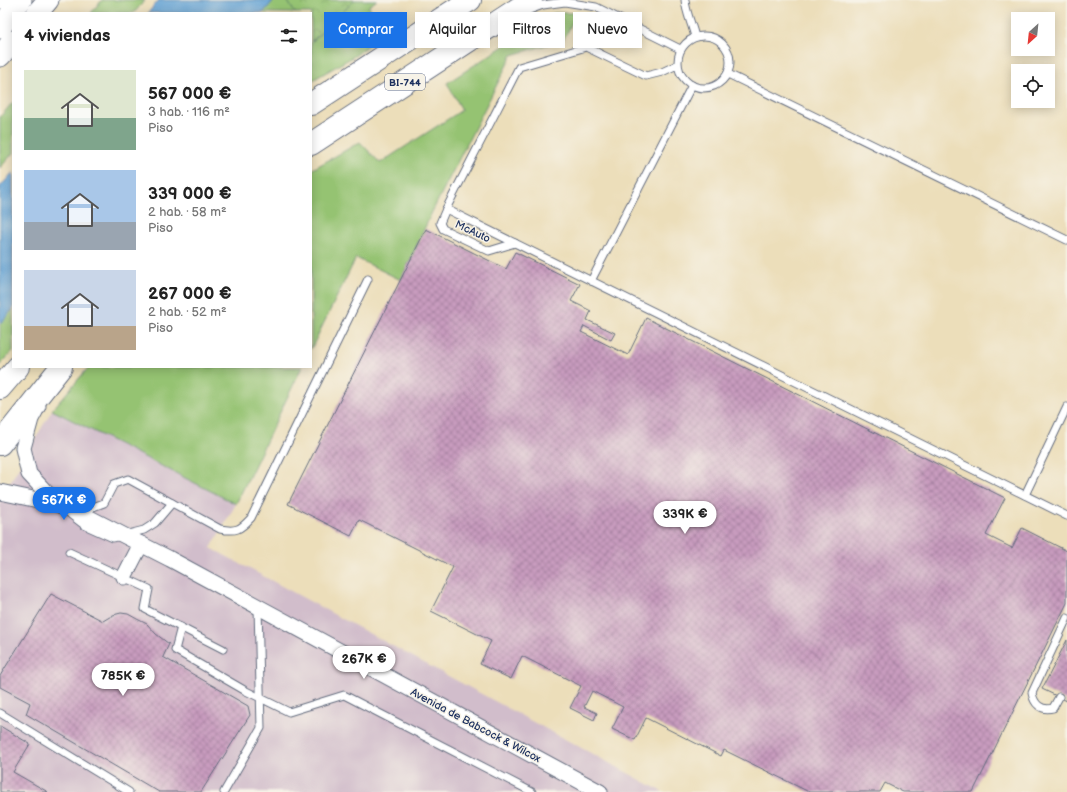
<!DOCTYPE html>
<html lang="es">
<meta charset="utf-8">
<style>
:root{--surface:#fff;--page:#f2f2f2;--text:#222;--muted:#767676;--accent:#1a73e8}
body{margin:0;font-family:"Balsamiq Sans",sans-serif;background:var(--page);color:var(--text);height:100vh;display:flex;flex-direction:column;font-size:15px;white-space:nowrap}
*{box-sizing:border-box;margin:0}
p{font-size:13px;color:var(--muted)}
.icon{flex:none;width:22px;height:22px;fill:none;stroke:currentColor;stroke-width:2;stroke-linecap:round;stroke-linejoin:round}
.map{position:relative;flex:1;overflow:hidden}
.details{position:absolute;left:12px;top:12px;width:300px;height:356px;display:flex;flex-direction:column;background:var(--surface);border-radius:0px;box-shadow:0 2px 10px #0003}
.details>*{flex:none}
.top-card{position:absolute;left:324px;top:12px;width:380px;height:36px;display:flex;gap:8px}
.needle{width:26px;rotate:207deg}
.controls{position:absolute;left:1011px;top:12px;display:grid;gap:8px}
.controls a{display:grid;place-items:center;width:44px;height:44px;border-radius:0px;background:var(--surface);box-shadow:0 2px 10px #0003;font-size:20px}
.price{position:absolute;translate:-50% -34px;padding:0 9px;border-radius:14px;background:#fff;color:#222;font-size:13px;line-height:26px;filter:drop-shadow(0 1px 2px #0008)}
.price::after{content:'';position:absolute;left:50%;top:24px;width:12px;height:9px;margin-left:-6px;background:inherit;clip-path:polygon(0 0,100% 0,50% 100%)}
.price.active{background:var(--accent);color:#fff}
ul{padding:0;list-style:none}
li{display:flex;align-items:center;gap:12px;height:100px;padding:0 12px}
li span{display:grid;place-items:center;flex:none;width:112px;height:80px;border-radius:0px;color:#555}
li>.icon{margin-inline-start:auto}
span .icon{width:48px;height:48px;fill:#fffc;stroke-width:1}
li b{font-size:17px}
h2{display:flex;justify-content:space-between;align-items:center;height:48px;padding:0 12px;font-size:17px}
.chip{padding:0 14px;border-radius:0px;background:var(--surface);box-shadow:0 2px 10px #0003;font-size:14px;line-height:36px}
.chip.active{background:var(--accent);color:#fff}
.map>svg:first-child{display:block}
.industrial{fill:#d1bdcb}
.grass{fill:#95c372;stroke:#587968}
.park{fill:url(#park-crowns);stroke:#587968}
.water{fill:#60a0d3;stroke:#3e6898}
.building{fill:url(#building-cross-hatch)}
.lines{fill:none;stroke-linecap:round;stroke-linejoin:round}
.service-casing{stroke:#646c7e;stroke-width:9}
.minor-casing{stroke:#646c7e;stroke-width:17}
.secondary-casing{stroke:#646c7e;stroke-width:23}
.primary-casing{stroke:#646c7e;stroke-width:24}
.service{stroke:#fff;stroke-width:7}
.minor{stroke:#fff;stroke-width:15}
.secondary{stroke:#fff;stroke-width:21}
.primary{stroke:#fff;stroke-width:22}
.labels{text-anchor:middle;stroke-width:3;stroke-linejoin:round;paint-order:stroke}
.shield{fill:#f7f3e8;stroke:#5d6a87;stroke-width:1}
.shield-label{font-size:10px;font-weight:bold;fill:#1b2f5e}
.street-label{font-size:11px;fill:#1b2f5e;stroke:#f7f3e8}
</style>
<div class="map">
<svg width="1067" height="792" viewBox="0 0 1067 792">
<defs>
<pattern id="park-crowns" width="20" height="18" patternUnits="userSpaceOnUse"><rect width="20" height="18" fill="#95c372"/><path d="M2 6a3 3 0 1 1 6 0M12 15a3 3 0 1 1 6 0" fill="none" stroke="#799f61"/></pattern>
<pattern id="building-cross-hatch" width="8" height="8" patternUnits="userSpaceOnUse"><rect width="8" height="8" fill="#c89bbe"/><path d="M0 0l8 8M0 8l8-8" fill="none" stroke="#a27f9e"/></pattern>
</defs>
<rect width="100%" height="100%" fill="#f7f3e8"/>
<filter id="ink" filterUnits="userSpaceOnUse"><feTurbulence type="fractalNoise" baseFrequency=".025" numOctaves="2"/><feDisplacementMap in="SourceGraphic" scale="8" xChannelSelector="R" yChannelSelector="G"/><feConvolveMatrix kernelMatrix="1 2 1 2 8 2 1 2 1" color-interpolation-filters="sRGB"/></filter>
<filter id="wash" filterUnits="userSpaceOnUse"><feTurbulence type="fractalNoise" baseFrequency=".012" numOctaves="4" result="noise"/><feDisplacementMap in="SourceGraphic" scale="16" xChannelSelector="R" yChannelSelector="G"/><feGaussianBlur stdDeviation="0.9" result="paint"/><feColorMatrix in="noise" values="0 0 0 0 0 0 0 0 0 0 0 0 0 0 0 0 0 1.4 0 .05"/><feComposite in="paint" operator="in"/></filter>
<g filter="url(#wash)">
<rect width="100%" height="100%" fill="#ecdeba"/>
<path class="industrial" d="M88,367H302L236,504L211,548L663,792H0V496L12,479L52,410Z"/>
<g class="grass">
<path d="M102,0H145L134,13H91Z"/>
<path d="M274,0H287L295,13H263Z"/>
<path d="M355,0H377L368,7L391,26L356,55L311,81V39L313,41Z"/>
<path d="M554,13H578L563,40L512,55L432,212L401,280L356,258L311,349V170L360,142L380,163L462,110L447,83Z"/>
<path d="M13,102V153L0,168V117Z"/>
<path d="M13,309V351L0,365V324Z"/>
<path d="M89,367H302L236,504L52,410Z"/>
</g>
<path class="park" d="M287,0H355L312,41L311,39V13H295Z"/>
<g class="water">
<path d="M159,0H274L263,13H148Z"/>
<path d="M13,172V309L0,324V187Z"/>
</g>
<g id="blocks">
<g class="building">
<path d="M426,229L506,269L515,252L580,284L571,301L591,311L587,320L615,333L611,340L584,326L581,332L628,355L646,318L1005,498L986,535L1012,548L1022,528L1067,551V603L973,792H903L885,783L880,792H809L724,750L721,756L646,718L635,740L612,729L623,707L592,691L584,707L597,713L594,720L570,708L581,686L522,656L511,679L480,664L491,641L431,611L453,567L359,520L351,536L288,504Z"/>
<path d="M51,594L103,621L113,615L121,613L128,614L137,619L147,624L156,634L169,644L163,657L248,706L250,715L201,792H159L26,714L30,703L0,687V676Z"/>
<path d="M1067,640V701L1042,689Z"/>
<path d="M0,726L30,744L13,772L48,792H0Z"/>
</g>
</g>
</g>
<g filter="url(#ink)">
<use href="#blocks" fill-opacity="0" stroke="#646c7e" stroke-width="1"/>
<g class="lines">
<defs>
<g id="service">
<path d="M685,0C686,13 692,24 695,37"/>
<path d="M532,9L543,5L565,2L596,7L680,49"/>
<circle cx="704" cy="62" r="26"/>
<path d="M677,65L662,72L646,76L586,47L519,67L446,209L1067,516"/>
<path d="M728,74L1067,240"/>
<path d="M446,209L440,223L443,229L489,251L515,243"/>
<path d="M591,281L692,85"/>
<path d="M1025,495L1067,407"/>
<path d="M80,513L93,507L104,503L114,484L128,479L220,529C236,532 240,530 251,518L368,279"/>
<path d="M71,515L84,525L113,538L144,530L155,523L172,503"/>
<path d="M69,552L149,589L145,609L223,649"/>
<path d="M181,627L175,650L244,690L289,712L344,695L532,792"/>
<path d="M1059,697L1053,708C1041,711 1034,704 1032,693L1067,618"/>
<path d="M0,713L129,792"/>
<path d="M224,792L261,728L258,607"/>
</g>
<g id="minor">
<path d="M0,1L11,0"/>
<path d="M38,406L31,419L23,448L29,474L57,504"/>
<path d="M0,492L57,504L80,513L170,559L600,792"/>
<path d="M124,577L141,544"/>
</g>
<g id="secondary">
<path d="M37,13L48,0"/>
<path d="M0,28L21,0"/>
<path d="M0,56L13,41"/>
</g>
<g id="primary">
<path d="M311,104L470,0"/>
<path d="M311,144L531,0"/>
<path d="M0,388L18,367"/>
<path d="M0,444L61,367"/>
</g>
</defs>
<use href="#service" class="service-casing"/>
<use href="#minor" class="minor-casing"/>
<use href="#secondary" class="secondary-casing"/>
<use href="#primary" class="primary-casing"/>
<use href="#service" class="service"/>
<use href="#minor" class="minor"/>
<use href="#secondary" class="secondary"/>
<use href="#primary" class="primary"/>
</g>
</g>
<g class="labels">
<rect class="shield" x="385" y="74" width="40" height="16" rx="3"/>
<g class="shield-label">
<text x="405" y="86">BI-744</text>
</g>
<g class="street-label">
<text transform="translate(473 231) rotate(25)" y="4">McAuto</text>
<text transform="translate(476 725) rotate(28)" y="4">Avenida de Babcock &amp; Wilcox</text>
</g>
</g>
</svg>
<div class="controls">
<a><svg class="needle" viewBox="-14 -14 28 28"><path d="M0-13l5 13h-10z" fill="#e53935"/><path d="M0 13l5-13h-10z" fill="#767676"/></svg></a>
<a><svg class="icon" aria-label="locate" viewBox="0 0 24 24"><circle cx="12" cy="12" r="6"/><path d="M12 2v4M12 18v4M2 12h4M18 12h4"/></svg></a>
</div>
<b class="price active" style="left:64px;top:521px">567K €</b>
<b class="price" style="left:685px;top:535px">339K €</b>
<b class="price" style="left:364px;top:680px">267K €</b>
<b class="price" style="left:123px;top:697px">785K €</b>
<div class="top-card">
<a class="chip active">Comprar</a>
<a class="chip">Alquilar</a>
<a class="chip">Filtros</a>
<a class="chip">Nuevo</a>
</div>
<section class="details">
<h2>4 viviendas<svg class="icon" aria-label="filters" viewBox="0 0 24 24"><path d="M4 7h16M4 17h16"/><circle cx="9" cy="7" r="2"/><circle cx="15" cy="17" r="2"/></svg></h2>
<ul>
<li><span style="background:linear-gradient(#dfe7d0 60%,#7fa58c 0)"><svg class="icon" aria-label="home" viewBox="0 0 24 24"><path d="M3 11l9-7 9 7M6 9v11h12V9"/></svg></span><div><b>567 000 €</b><p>3 hab. · 116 m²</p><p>Piso</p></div></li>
<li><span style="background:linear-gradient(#a9c7e8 65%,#9aa5b1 0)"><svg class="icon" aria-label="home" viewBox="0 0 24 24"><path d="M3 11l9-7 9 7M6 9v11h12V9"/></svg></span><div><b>339 000 €</b><p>2 hab. · 58 m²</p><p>Piso</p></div></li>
<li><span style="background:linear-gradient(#c9d6e8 70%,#b9a48a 0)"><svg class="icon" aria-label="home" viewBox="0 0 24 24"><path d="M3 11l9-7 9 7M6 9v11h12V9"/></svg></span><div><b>267 000 €</b><p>2 hab. · 52 m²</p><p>Piso</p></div></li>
</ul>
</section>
</div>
